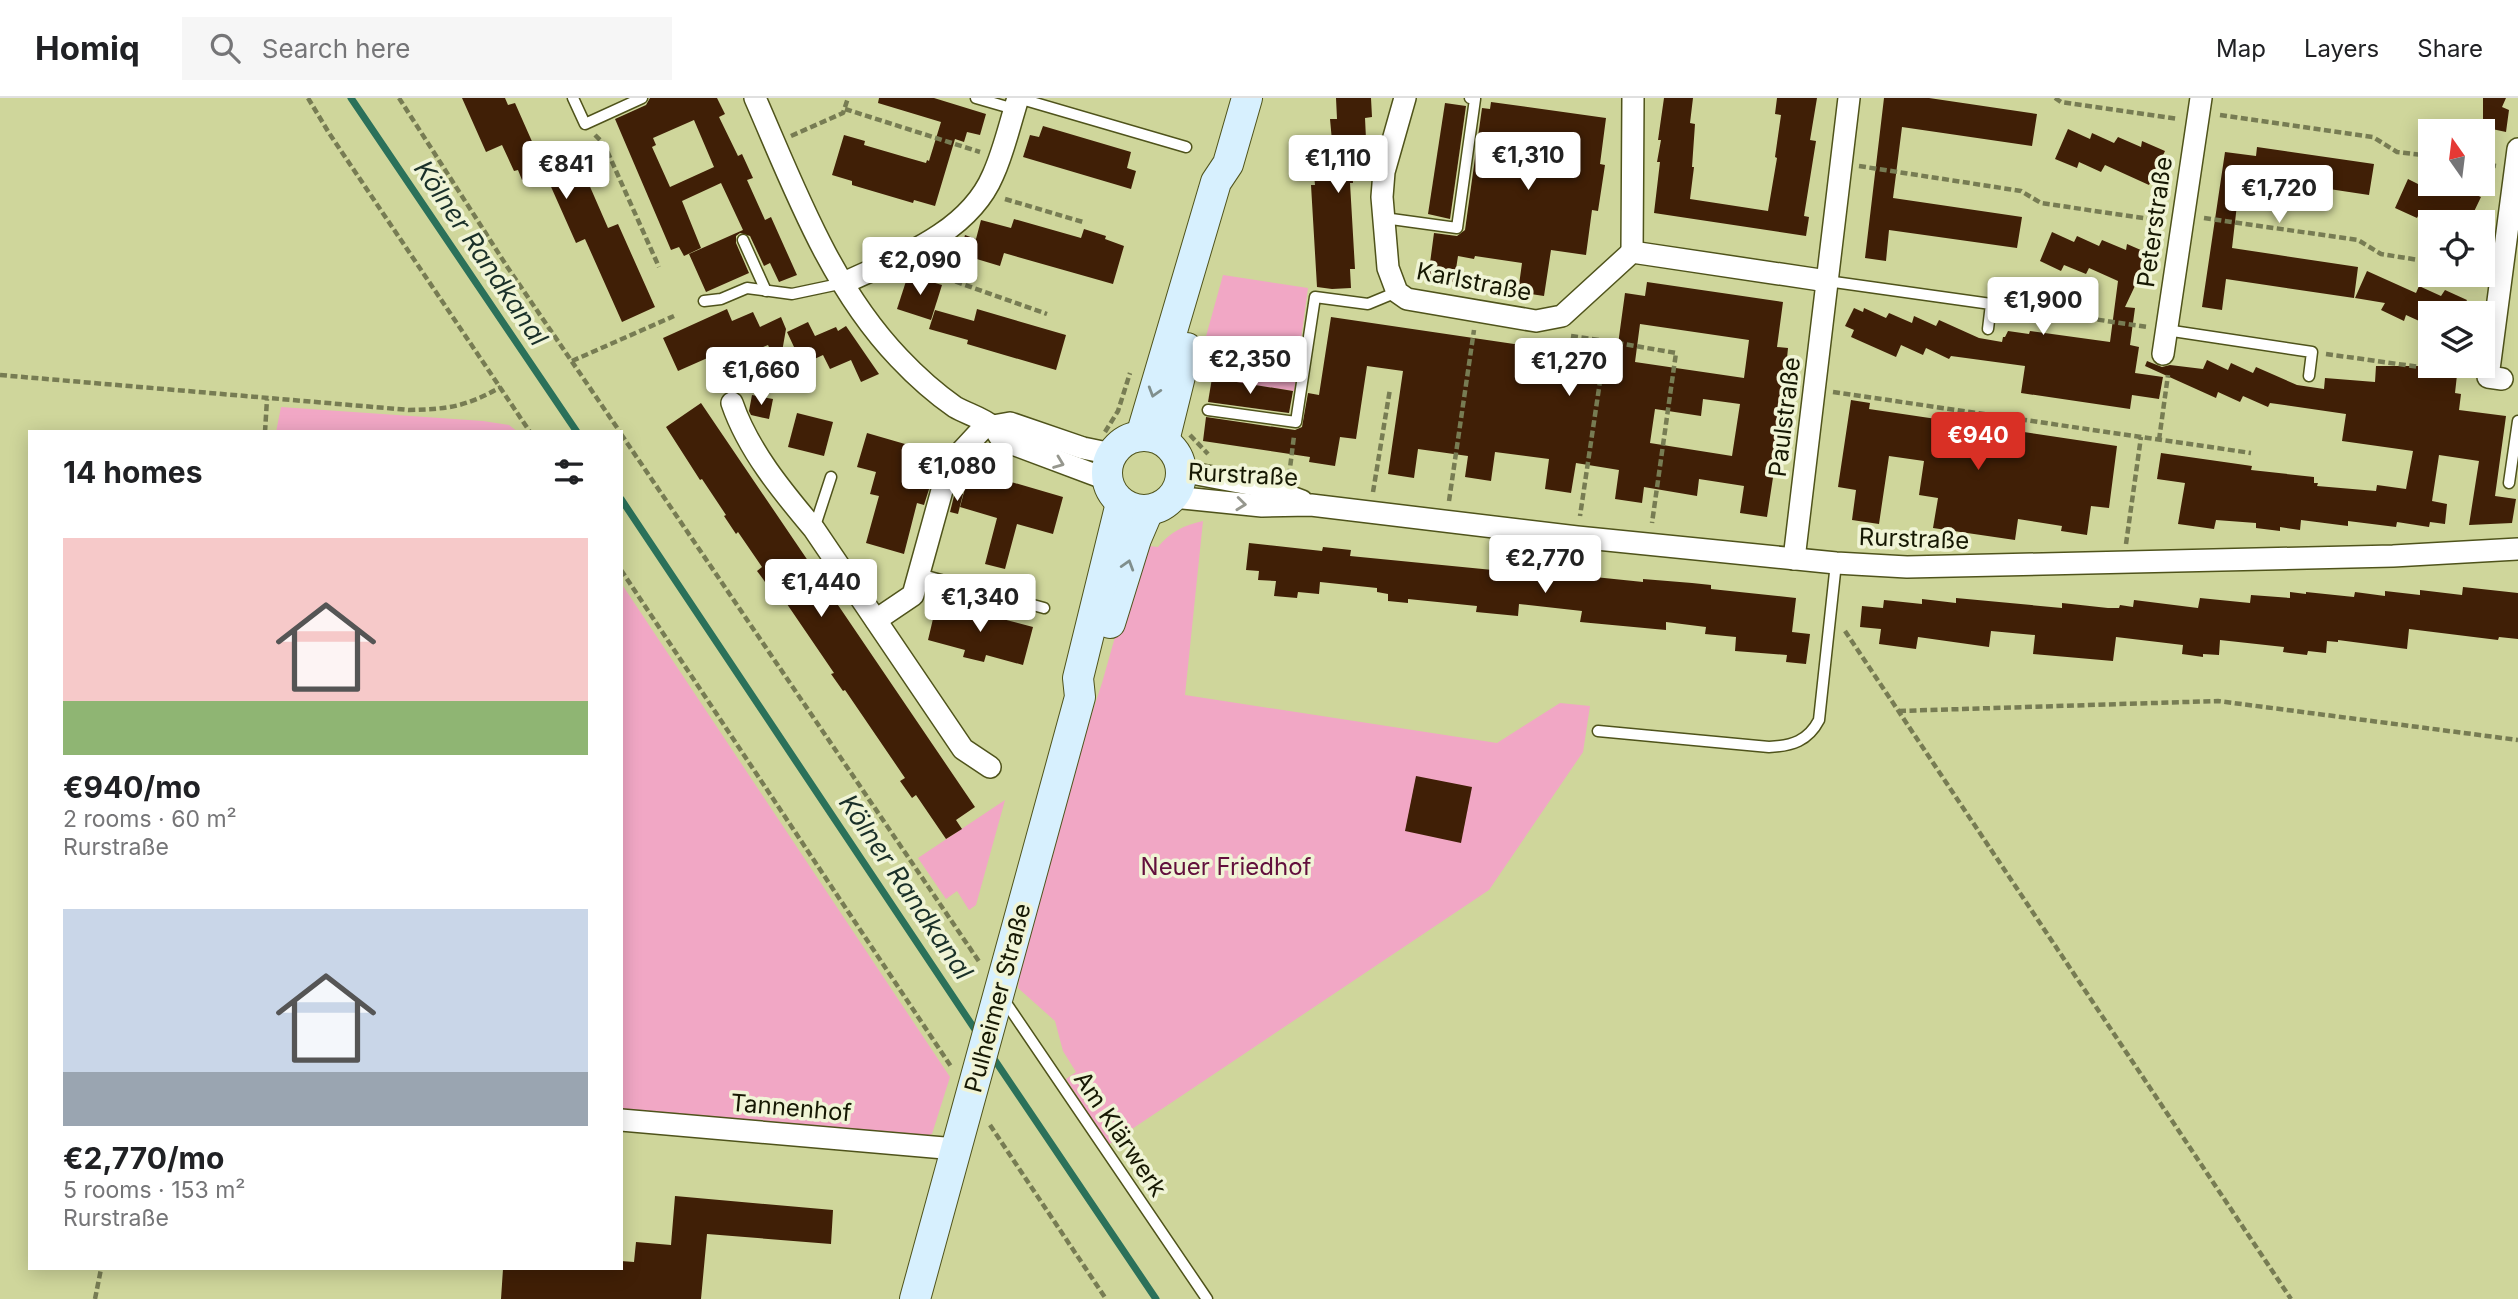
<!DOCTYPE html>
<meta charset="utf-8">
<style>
:root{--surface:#fff;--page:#f6f6f6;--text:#202124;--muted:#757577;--line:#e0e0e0;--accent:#d93025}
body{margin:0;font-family:Inter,sans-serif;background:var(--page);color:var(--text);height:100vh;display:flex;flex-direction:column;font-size:26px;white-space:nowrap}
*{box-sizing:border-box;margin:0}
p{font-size:23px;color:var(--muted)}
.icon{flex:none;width:38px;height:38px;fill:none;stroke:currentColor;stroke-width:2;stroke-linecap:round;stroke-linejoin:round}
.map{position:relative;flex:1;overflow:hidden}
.panel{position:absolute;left:28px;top:332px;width:595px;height:840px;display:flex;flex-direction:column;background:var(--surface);border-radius:0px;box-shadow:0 4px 18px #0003}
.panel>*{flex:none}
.needle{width:46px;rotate:346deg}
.fabs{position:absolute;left:2418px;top:21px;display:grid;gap:14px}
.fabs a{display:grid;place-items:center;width:77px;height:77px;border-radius:0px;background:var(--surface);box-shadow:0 4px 18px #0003;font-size:35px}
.price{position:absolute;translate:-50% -60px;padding:0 16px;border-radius:7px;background:#fff;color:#222;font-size:23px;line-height:46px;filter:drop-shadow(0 2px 4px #0008)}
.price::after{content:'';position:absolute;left:50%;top:42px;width:21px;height:16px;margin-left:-10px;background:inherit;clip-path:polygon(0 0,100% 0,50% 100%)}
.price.active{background:var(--accent);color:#fff}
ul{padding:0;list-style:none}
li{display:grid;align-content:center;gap:14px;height:371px;padding:0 35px}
li span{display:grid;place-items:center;height:217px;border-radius:0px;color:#555}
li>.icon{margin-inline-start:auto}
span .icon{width:126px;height:126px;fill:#fffc;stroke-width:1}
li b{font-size:30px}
h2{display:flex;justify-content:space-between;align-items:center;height:84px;padding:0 35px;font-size:30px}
header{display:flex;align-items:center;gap:42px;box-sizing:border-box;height:98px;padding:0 35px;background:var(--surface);border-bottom:2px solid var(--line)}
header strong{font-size:33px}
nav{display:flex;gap:38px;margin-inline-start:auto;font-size:24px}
.search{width:490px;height:63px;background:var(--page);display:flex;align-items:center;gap:18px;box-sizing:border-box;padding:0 24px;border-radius:0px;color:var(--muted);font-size:26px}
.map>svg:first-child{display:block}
.green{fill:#f1a7c5}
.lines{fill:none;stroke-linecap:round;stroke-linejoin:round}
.stream{stroke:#2b715a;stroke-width:7}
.building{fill:#401f06;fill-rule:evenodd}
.lane-casing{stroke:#4f531b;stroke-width:13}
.street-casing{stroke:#4f531b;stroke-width:24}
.secondary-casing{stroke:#4f531b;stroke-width:32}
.path{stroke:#777c53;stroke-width:4.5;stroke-dasharray:7 3.5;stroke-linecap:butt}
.lane{stroke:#fff;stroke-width:10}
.street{stroke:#fff;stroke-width:21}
.secondary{stroke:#d7f0fe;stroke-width:30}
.oneway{stroke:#808f8d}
.oneway2{stroke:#96978e}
.labels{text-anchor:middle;stroke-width:7;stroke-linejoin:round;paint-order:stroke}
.street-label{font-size:24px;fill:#161803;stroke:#f0f4d6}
.park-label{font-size:24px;fill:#620f3c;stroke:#f0f4d6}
.water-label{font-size:26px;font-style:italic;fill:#1a3029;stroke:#f0f4d6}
</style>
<header>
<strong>Homiq</strong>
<div class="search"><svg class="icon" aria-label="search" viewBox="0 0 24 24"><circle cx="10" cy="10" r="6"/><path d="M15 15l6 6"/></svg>Search here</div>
<nav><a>Map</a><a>Layers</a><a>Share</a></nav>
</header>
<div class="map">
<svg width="2518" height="1201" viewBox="0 0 2518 1201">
<rect width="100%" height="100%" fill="#cfd69b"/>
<g class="green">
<path d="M1223,177L1308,190L1294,293L1195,278Z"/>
<path d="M281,309L483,323L509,327L518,334H276Z"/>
<path d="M1203,423L1185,597L1497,645L1560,605L1590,608L1583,654L1489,792L1108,1047L1066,981L1076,974L1063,953L1055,923L1018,890L1020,873L1067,690L1102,585L1141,447L1158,449C1170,434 1184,427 1203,423Z"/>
<path d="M621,485L950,979L932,1036L923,1039L621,1012Z"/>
<path d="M1005,702L976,807L969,812L957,793L946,801L918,760Z"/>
</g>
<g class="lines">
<g class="stream">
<path d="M351,0L577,334"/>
<path d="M621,401L978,936"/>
<path d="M992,958L1156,1201"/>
</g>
</g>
<g class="building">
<path d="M462,0H505L508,7L515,5L534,48L540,45L551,69L574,59L579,69L581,68L608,130L618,126L655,209L622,224L585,141L576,145L544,73L522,82L518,72L514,73L502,47L486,54Z"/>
<path d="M650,0H717L725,16L719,19L738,58L742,56L753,80L747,82L765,122L771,119L797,177L779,184L770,165L764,168L750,138L740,135L736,138V145L749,175L706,194L689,156L743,132L721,85L682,103L701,150L684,158L679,149L671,152L615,21L646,7ZM694,22L714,69L670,89L652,49L656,47L653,40Z"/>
<path d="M879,0H934L986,16L980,37L967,34L964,44L955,41L935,108L914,102L913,105L852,87V83L832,77L844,37L865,43L864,47L905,59L926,65L927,62L929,63L941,24L878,5Z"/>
<path d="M1336,0H1371L1372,19L1365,20L1366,41H1358L1359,63H1352L1353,85H1350L1355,171H1350L1351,190L1332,191L1317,189L1311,87H1315L1313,66L1325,65L1324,43H1332L1330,21H1337Z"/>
<path d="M1664,0H1693L1690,25L1695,26L1692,69H1694L1690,101L1768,113L1777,60L1775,59L1781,17L1775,16L1777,0H1817L1810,42L1816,43L1804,118L1809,119L1806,138L1654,115L1660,64H1657L1661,42H1658Z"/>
<path d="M1884,0H1929L2037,16L2032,48L1902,29L1893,100L2022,119L2017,150L1889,132L1886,163L1865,160Z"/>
<path d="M2483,0H2506L2502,9L2509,12L2506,34L2492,31L2483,50Z"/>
<path d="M1491,4L1606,20L1600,66L1605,67L1598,113L1592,112L1586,157L1551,152L1544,198L1518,194L1522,165L1475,158L1474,161L1458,158L1454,184L1428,180L1434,135L1457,138L1465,132L1482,10L1490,11Z"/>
<path d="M1445,5L1466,8L1450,121L1428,116Z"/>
<path d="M1043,28L1131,54L1127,70L1136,73L1131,91L1023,59L1030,37L1039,39Z"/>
<path d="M2068,31L2090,41L2092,35L2114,45L2118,39L2141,49L2142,43L2165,53L2149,87L2105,67L2101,74L2079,64L2077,70L2055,61Z"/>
<path d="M2257,49L2374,66L2369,97L2242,78L2238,98L2232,150L2358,169L2354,200L2226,181L2222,212L2202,209L2225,54L2256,58Z"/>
<path d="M2408,81L2418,86H2436L2455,95L2458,89L2481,99L2469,124H2460L2445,117L2442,124L2420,114L2417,120L2395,110Z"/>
<path d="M1014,121L1081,140L1084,131L1106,138L1105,141L1124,148L1113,186L1004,155L1000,168L960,156L965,137L976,141L981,122L1011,130Z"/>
<path d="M2052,134L2074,144L2077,138L2099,148L2102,142L2126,152L2127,146L2150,156L2125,209L2135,210L2130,247L2139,249L2135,275L2163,279L2159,301L2132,297L2130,311L2021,295L2025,268L1951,258L1949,261L1926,250L1923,257L1901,247L1896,259L1851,239L1854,232L1845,228L1854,210L1863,214L1864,210L1886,220L1889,215L1912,225L1914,218L1936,228L1939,222L1979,240L2002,244L2003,239H2005L2008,233L2029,236L2030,233L2110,244L2118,183L2089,170L2086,176L2064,167L2061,173L2040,163Z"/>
<path d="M2367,173L2416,195L2419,188L2441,198L2445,192L2467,202L2464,208L2479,215H2431L2428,227L2406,217L2404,223L2381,212L2385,205L2355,200Z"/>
<path d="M908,177L942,187L931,222L897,211Z"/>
<path d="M1647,184L1783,204L1777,249L1788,250L1787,260L1791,261L1767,419L1740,415L1744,388L1699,381L1697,398L1644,389L1642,405L1615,401L1619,372L1576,365L1571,395L1545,391L1549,361L1495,354L1491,383L1465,379L1468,358L1418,351L1414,380L1388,376L1403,273L1367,268L1356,341L1340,339L1335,368L1309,364L1310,359L1203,343L1206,319L1295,332L1302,329L1308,295L1319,297L1331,219L1616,261L1625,195L1645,198ZM1640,226L1749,242L1744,280L1635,264ZM1703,301L1740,306L1732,358L1650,345L1655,311L1701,318Z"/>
<path d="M727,211L732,223L753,214L760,229L781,219L786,231L779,271L768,247L747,256L746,253L724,262L721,254L678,273L663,240Z"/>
<path d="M977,211L1066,237L1056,272L967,246L968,242L929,231L935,212L974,223Z"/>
<path d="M808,224L815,238L836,229L838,233L846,228L879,276L861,284L851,262L830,271L823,257L808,264H801L787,234Z"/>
<path d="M2207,262L2228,272L2231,265L2253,275L2256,269L2297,287L2324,291L2325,280L2375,284L2376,268H2458L2455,295L2461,296L2459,312L2506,318L2495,398L2516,401L2512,425L2469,427L2479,363L2439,357L2432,403L2447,406L2445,426L2430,424L2429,429L2397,424L2396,429L2348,423V428L2301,422L2300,432L2280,429V433L2256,430V425L2216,422L2214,431L2178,426L2185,385L2157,381L2161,355L2252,368L2251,372L2314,379V385H2318L2317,388L2376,393L2377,387L2406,391L2413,353L2342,343L2346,316L2270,305L2268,309L2243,298L2240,304L2218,294L2216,300L2145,268L2147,263L2162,269L2170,267L2203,271Z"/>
<path d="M1212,280L1293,293L1289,315L1208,304Z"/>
<path d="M752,297L773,301L769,321L751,317L749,313Z"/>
<path d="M1851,302L1870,305L1869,311L2117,348L2109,410L2091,408L2087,437L2061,433L2062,428L2018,421L2015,442L1933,430L1938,400L1919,397L1924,363L1889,358L1879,426L1852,422L1856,392L1838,389Z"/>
<path d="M701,305L975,709L956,722L962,731L946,741L916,697L912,700L900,683L905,680L845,592L843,593L831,576L834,575L774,487L769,490L763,481L757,473L762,469L738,434L736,436L724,418L726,417L702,381L700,382L666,329Z"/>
<path d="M797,315L833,324L824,358L788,349Z"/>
<path d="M867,335L905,346L902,358L930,365L924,386L930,388L924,407L917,405L904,456L866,445L879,398L870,396L876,374L857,369Z"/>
<path d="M970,372L1063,399L1053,436L1017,426L1005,471L985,466L997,420L960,409Z"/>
<path d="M955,394L963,396L958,416L950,414Z"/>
<path d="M1249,445L1322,453L1323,449L1351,452L1350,458L1585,481V478L1643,484V481L1692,485L1711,487V491L1796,500L1792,534L1810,536L1806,566L1786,564L1787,557L1735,553L1736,539L1705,536L1706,529L1666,524V532L1580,524L1582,513L1519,506L1518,518L1476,514L1477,508L1408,501V505L1388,503V496L1377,494V490L1320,484L1319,496L1298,494L1297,500L1274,498L1276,483L1258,482L1259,473L1246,472Z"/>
<path d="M2463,489L2518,495V541L2499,539L2498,542L2409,531L2407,551L2338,542V544L2327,543L2326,555L2308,553L2307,557L2283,554L2284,549L2220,542L2219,557L2203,556V559L2182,556L2183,547L2116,539L2113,563L2033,556L2035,537L1991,533L1989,549L1918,539L1916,551L1879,546L1881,531L1860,529L1862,508L1883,510L1884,502L1922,506V501L1956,505V500L2062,510V505L2108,510H2119L2120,507L2133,509L2134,502L2198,510L2200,500L2250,505L2251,497L2290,500V494L2306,496V494L2354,499L2355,494L2385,498V493L2420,497V492L2462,497Z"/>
<path d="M937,504L1033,529L1023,567L986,557L984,564L963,559L965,552L928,542Z"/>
<path d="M1416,678L1472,689L1461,745L1405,733Z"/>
<path d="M675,1098L833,1112L831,1146L707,1136L701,1201H501L503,1171H621V1163L634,1164L636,1144L671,1147Z"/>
</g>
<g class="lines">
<defs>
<g id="lane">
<path d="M573,0L585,26L642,0"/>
<path d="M976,0L1014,11"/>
<path d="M1018,0L1186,49"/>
<path d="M1384,120L1457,130L1475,1L1470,0"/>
<path d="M743,142L766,193"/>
<path d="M1827,183L1991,206L1988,231"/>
<path d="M704,203L721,201L747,190L792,196L844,185"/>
<path d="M2166,232L2312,254L2309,278"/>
<path d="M1208,312L1296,324L1315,199L1368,206L1397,194"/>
<path d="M2509,385L2518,323"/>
<path d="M814,431L831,379"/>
<path d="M919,476L1044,510"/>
<path d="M1598,633L1769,649C1792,648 1808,643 1819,622L1836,465"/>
<path d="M1002,899L1207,1201"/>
</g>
<g id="street">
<path d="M755,0C794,89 830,188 899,260C916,278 935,295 955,309C967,316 983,320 993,329C996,332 999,338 1002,342L1106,381"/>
<path d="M1405,0L1384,74L1382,99L1388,170L1397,194L1407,201L1536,223L1562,218L1632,154L1827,183"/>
<path d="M1632,154L1633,0"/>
<path d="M844,185C897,160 968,136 993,77C1004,53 1010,25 1018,0"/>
<path d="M2163,256L2201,0"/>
<path d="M2502,281L2488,279L2518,51"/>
<path d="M732,305C748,352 782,393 814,431L963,651L990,669"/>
<path d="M993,328L1010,325L1083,350L1112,356"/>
<path d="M1181,373L1265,389L1302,403"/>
<path d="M1173,399L1262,408L1311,407L1577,439L1836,465L1907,469L2393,458L2518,451"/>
<path d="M1794,461L1849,0"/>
<path d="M876,522L913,497L949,367L987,326"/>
<path d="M621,1022L956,1051"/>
</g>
<g id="secondary">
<circle cx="1144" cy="375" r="37"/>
<path d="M1141,338L1216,84L1228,66L1247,0"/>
<path d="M1164,343L1187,250"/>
<path d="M1110,525L1136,441L1148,413"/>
<path d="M915,1201L1080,599L1078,580L1121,405"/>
</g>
</defs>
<use href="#lane" class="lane-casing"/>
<use href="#street" class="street-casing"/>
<use href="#secondary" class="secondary-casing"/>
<g class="path">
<path d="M308,0L329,35L530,334"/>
<path d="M399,0L508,170L620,334"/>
<path d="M2055,0L2061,4L2178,21"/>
<path d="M845,11L980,54"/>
<path d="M2220,17L2373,39L2397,54L2431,58"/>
<path d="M595,37L604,46L659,169"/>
<path d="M791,38L843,15L848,0"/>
<path d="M2483,66L2496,68"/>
<path d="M1859,68L2021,93L2041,105L2163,123"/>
<path d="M1005,101L1083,124"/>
<path d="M2204,120L2358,142L2381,156L2431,164"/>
<path d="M930,165L954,183L1047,216"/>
<path d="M2004,208L2148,229"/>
<path d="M1571,238L1606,243L1580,418"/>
<path d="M1606,243L1676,255L1652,425"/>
<path d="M2326,256L2470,276"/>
<path d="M572,263L674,218"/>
<path d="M0,277L409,312C449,311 465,309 501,289"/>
<path d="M1833,294L2251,355"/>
<path d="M265,334L267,301"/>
<path d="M1105,334L1118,313L1130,275"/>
<path d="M621,336L980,865"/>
<path d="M1190,337L1208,356"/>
<path d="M2159,342L2168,277"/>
<path d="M1289,378L1294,338"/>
<path d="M1373,394L1390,291"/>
<path d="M1449,403L1474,232"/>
<path d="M2126,446L2141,339"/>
<path d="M621,472L952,970"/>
<path d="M1845,533L2291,1201"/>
<path d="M1899,613L2218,603L2518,642"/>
<path d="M990,1027L1106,1201"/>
<path d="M95,1201L101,1171"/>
</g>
<use href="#lane" class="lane"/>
<use href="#street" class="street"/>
<use href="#secondary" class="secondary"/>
</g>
<defs><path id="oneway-chevron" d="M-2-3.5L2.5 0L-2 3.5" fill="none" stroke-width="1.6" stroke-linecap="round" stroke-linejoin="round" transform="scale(1.75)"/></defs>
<g class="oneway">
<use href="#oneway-chevron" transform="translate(1154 294) rotate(107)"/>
<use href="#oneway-chevron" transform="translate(1128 467) rotate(-73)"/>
</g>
<g class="oneway2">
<use href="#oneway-chevron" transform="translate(1059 365) rotate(21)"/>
<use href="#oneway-chevron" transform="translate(1241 406) rotate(6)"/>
</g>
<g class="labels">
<g class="street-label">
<text transform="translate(2155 124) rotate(-82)" y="8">Peterstraße</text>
<text transform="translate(1474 184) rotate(11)" y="8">Karlstraße</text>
<text transform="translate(1785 319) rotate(-83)" y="8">Paulstraße</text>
<text transform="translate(1243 377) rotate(3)" y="8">Rurstraße</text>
<text transform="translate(1914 441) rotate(2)" y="8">Rurstraße</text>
<text transform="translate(998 900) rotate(-75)" y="8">Pulheimer Straße</text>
<text transform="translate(791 1010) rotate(5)" y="8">Tannenhof</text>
<text transform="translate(1120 1036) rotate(56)" y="8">Am Klärwerk</text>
</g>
<g class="park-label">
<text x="1226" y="777">Neuer Friedhof</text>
</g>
<g class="water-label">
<text transform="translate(481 155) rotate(56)" y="9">Kölner Randkanal</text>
<text transform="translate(906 789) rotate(56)" y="9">Kölner Randkanal</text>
</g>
</g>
</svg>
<div class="fabs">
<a><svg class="needle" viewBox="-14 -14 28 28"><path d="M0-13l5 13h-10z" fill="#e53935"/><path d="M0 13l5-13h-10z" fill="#757577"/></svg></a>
<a><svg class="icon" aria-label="locate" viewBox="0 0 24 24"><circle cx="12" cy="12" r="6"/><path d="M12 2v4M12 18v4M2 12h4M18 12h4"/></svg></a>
<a><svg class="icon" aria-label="layers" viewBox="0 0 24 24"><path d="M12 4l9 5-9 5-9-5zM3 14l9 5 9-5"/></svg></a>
</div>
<b class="price" style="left:1528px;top:94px">€1,310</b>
<b class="price" style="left:1338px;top:97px">€1,110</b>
<b class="price" style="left:566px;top:103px">€841</b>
<b class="price" style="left:2279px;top:127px">€1,720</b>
<b class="price" style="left:920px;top:199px">€2,090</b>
<b class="price" style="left:2043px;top:239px">€1,900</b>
<b class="price" style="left:1250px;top:298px">€2,350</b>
<b class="price" style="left:1569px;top:300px">€1,270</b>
<b class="price" style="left:761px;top:309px">€1,660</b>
<b class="price active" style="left:1978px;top:374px">€940</b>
<b class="price" style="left:957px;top:405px">€1,080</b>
<b class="price" style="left:1545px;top:497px">€2,770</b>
<b class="price" style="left:821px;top:521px">€1,440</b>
<b class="price" style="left:980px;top:536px">€1,340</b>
<section class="panel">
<h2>14 homes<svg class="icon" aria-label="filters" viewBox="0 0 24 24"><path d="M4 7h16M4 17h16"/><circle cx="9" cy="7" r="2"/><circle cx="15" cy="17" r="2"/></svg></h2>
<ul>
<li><span style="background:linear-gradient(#f6c9c9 75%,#8fb573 0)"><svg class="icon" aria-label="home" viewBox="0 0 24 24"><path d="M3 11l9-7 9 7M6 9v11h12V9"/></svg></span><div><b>€940/mo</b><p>2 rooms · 60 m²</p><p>Rurstraße</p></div></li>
<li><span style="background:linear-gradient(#c9d6e8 75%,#9aa5b1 0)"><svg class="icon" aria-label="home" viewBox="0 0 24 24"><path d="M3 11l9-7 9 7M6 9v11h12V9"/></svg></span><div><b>€2,770/mo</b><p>5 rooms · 153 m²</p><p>Rurstraße</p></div></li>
</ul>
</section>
</div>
